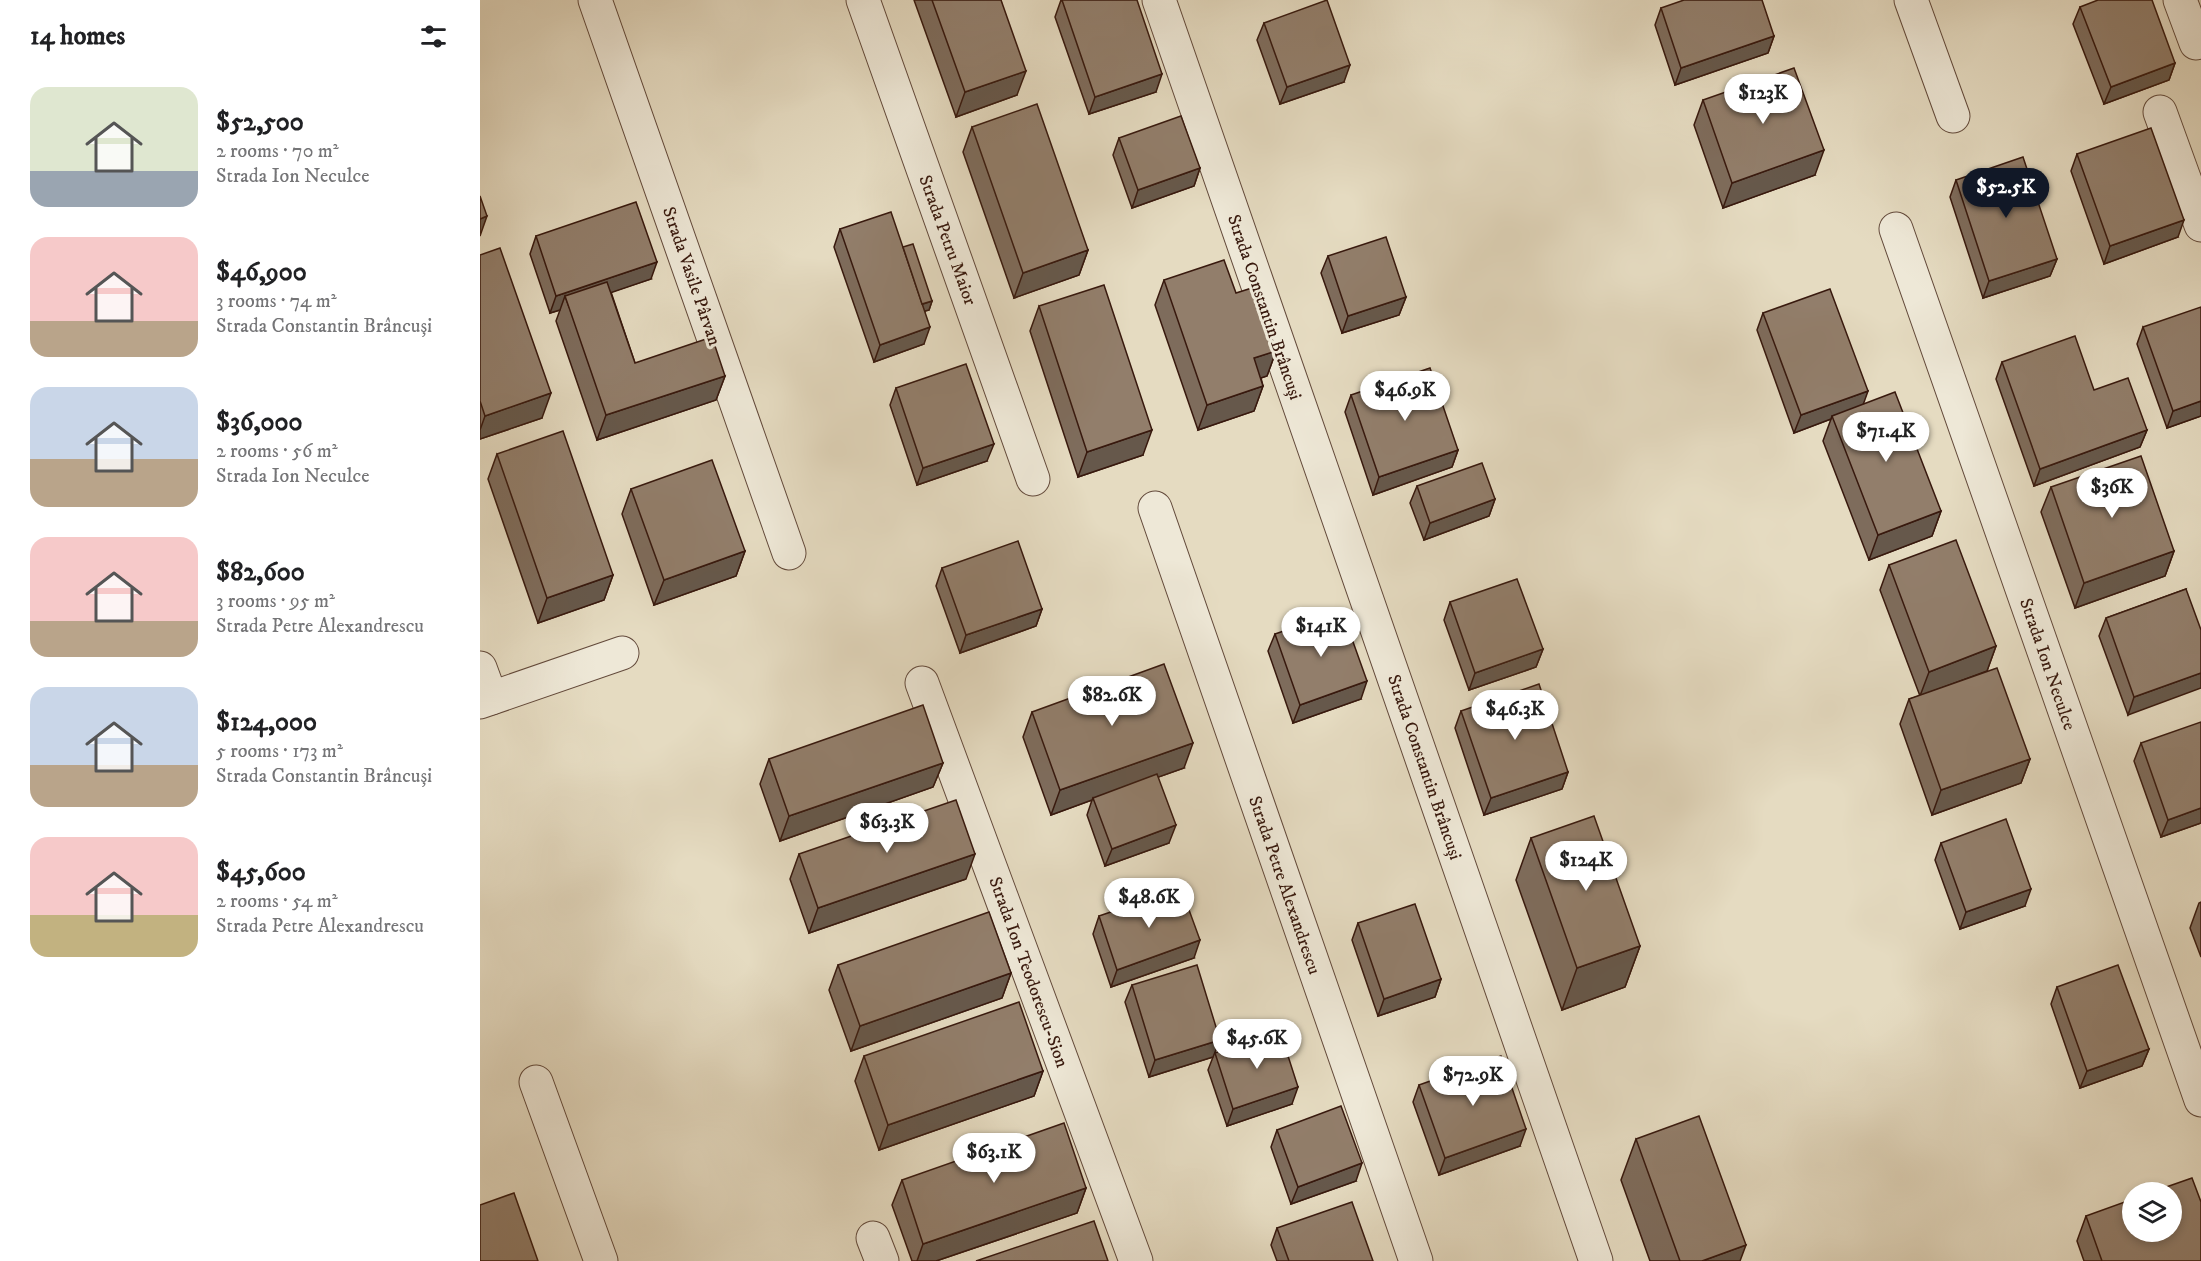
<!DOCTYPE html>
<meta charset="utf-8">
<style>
:root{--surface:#fff;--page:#f6f6f6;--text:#202124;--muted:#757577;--accent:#111827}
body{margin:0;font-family:"IM FELL DW Pica",serif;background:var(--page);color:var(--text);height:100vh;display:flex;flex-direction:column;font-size:22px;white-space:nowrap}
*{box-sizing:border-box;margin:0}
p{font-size:20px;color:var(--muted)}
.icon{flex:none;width:33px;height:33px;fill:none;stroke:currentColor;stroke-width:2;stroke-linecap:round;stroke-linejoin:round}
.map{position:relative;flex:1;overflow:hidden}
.side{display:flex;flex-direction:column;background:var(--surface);width:480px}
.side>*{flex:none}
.controls{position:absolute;left:1642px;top:1182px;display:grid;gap:12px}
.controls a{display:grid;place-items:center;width:60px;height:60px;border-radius:50%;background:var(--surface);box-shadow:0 3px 9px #0003;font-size:30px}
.price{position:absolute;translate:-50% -51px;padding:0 14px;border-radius:21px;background:#fff;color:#222;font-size:20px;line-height:39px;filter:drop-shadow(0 2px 3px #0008)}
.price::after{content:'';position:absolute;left:50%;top:36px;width:18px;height:14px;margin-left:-9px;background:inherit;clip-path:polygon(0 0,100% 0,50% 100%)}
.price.selected{background:var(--accent);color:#fff}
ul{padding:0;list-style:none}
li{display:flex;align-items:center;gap:18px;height:150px;padding:0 30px}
li span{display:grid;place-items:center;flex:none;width:168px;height:120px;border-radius:18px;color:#555}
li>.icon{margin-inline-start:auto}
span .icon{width:72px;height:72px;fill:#fffc;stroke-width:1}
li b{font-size:26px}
h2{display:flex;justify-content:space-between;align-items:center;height:72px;padding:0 30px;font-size:26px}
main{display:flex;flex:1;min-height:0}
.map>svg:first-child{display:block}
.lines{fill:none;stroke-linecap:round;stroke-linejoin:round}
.minor-casing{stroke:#634a3b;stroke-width:35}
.minor{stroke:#eee8d7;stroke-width:33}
.wall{fill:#7e6c5c;stroke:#38190e;stroke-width:1.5}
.shaded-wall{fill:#66584b;stroke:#38190e;stroke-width:1.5}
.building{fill:#927e6b;stroke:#38190e;stroke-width:1.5}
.labels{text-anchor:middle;stroke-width:6;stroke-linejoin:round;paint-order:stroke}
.street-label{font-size:18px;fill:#38190e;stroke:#eee8d7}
</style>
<main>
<section class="side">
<h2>14 homes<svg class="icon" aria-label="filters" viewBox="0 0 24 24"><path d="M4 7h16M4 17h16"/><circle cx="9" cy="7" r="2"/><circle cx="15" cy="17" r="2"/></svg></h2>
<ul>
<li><span style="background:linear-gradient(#dfe7d0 70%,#9aa5b1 0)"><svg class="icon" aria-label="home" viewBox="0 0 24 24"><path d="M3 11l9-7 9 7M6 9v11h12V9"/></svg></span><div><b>$52,500</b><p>2 rooms · 70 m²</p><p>Strada Ion Neculce</p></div></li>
<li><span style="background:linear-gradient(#f6c9c9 70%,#b9a48a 0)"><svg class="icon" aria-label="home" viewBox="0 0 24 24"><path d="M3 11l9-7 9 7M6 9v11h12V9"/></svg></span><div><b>$46,900</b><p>3 rooms · 74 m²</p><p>Strada Constantin Brâncuși</p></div></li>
<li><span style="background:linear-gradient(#c9d6e8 60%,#b9a48a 0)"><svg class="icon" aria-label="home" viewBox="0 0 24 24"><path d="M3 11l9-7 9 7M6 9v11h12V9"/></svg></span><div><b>$36,000</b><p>2 rooms · 56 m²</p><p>Strada Ion Neculce</p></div></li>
<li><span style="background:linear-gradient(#f6c9c9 70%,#b9a48a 0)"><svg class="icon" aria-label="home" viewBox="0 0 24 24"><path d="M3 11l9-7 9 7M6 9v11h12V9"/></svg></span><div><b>$82,600</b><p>3 rooms · 95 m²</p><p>Strada Petre Alexandrescu</p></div></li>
<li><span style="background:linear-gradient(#c9d6e8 65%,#b9a48a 0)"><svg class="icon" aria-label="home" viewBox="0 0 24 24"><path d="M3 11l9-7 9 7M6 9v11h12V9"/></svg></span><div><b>$124,000</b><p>5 rooms · 173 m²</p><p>Strada Constantin Brâncuși</p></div></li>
<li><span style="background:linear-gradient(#f6c9c9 65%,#c2b280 0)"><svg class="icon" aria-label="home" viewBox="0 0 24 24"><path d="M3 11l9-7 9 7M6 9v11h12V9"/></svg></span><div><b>$45,600</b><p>2 rooms · 54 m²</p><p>Strada Petre Alexandrescu</p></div></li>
</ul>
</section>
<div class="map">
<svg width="1721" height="1261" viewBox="0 0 1721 1261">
<rect width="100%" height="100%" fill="#e5dbc1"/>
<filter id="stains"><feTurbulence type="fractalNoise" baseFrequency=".00333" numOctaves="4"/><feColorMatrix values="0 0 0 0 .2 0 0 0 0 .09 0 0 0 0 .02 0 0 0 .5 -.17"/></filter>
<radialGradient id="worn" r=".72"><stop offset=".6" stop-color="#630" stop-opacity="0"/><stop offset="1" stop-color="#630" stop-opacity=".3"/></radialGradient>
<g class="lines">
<defs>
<g id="minor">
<path d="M115,0L309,553"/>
<path d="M383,0L553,479"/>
<path d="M679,0L1116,1261"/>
<path d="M1431,0L1473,116"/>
<path d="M1700,0L1716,43"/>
<path d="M1680,112L1721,225"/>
<path d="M1416,229L1721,1100"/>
<path d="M675,508L936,1261"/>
<path d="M0,668L11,698"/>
<path d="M442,683L656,1261"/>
<path d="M0,702L142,653"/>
<path d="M56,1082L121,1261"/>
<path d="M393,1238L402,1261"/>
</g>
</defs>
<use href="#minor" class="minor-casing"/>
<use href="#minor" class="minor"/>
</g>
<g class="wall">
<path d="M434,0H521L537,95L476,117Z"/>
<path d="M581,0L676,92L609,114L575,17Z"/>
<path d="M1600,7L1695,63L1689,80L1624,104L1593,24Z"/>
<path d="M1181,8L1294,36L1288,53L1195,85L1175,25Z"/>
<path d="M784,23L864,82L800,104L777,40Z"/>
<path d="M1223,100L1335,175L1243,208L1214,125Z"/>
<path d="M492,127L608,250L599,275L534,298L483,152Z"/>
<path d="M639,138L720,168L714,186L652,208L633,155Z"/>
<path d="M1597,154L1698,237L1624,264L1591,171Z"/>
<path d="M1476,180L1577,259L1570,276L1503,298L1470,197Z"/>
<path d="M360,229L423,247L452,301L449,310L445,311L444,344L394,362L354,247Z"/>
<path d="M56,236L171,279L131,292L155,363L245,376L236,400L117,440L76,321L80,310L70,313L50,254Z"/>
<path d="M0,255L62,418L0,439Z"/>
<path d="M848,256L926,297L919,315L862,333L841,273Z"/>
<path d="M684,280L756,293L796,351L787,376L781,378L783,386L774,411L718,430L675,305Z"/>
<path d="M559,306L663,455L598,477L550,331Z"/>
<path d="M1283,313L1383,404L1461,511L1452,536L1389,560L1343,441L1351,419L1314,433L1277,330Z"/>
<path d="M1663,327L1721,416L1687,428L1657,344Z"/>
<path d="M1522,362L1614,390L1667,430L1660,447L1554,486L1516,379Z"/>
<path d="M416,388L507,461L437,485L410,405Z"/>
<path d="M871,395L978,450L972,467L893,495L865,412Z"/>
<path d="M17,454L133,575L124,600L58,623L8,479Z"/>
<path d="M937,486L1015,499L1009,516L944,540L930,503Z"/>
<path d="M1571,487L1694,551L1685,576L1595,608L1561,512Z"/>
<path d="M151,489L265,551L256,576L174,605L142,514Z"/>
<path d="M1409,565L1516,646L1507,671L1474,683L1550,759L1541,783L1452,815L1420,724L1429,699L1440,696L1400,590Z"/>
<path d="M462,568L562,609L556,626L480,653L456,586Z"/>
<path d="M1706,589L1648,715L1619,636L1626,618Z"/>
<path d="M970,602L1063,649L1056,667L989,690L964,620Z"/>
<path d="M795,634L881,699L813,723L788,651Z"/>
<path d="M981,711L1088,772L1082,789L1004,815L975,728Z"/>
<path d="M552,712L704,768L678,777L689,843L625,866L607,815L612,800L571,815L543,737Z"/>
<path d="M1661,743L1721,823L1681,837L1654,761Z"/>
<path d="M289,759L463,763L453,787L300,841L280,784Z"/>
<path d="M1051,838L1160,946L1145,987L1082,1010L1036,880Z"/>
<path d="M1461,843L1545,906L1480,929L1455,860Z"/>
<path d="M319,854L486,879L329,933L310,879Z"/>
<path d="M1721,902V957L1710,928L1719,903Z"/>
<path d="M619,916L714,958L631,987L613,934Z"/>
<path d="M878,923L961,979L955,997L898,1016L872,940Z"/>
<path d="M358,965L531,973L522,998L371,1051L349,990Z"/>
<path d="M652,985L735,1053L812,1104L747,1126L728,1070L733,1057L669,1077L645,1002Z"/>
<path d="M1577,987L1669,1049L1662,1066L1600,1088L1571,1004Z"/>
<path d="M384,1056L563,1071L554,1096L399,1150L375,1081Z"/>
<path d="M939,1085L1040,1146L959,1175L933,1102Z"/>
<path d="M797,1130L876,1181L811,1204L791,1147Z"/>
<path d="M1156,1139L1260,1261H1170L1141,1180Z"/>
<path d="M422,1180L606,1188L597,1213L456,1261H432L412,1205Z"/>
<path d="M1606,1216L1721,1261H1604L1597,1241Z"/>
<path d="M797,1228L893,1261H797L791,1245Z"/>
</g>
<g class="shaded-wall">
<path d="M1294,36L1288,53L1195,85L1201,68Z"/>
<path d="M1695,63L1689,80L1624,104L1631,87Z"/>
<path d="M870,65L864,82L800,104L807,87Z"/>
<path d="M546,71L537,95L476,117L485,92Z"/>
<path d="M682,74L676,92L609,114L615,97Z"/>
<path d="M1344,150L1335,175L1243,208L1252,183Z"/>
<path d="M720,168L714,186L652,208L658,190Z"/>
<path d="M7,216L0,236V219Z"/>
<path d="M1704,220L1698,237L1624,264L1630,246Z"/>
<path d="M608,250L599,275L534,298L543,273Z"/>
<path d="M1577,259L1570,276L1503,298L1509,281Z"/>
<path d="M177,262L171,279L89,307L85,296L80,310L70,313L76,296Z"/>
<path d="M926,297L919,315L862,333L868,316Z"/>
<path d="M452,301L449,310L434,314L437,306Z"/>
<path d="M450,327L444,344L394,362L400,345Z"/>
<path d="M796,351L787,376L765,383L774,358Z"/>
<path d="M245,376L236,400L117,440L126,415Z"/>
<path d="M783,386L774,411L718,430L727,405Z"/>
<path d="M1388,391L1382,408L1352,416L1351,419L1314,433L1321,415Z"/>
<path d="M71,393L62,418L0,439V430L5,416Z"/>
<path d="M1721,401V416L1687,428L1693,411Z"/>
<path d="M672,430L663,455L598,477L607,452Z"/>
<path d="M1667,430L1660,447L1554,486L1560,469Z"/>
<path d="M514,444L507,461L437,485L443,468Z"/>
<path d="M978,450L972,467L893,495L899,477Z"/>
<path d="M1015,499L1009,516L944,540L950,523Z"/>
<path d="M1461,511L1452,536L1389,560L1398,535Z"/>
<path d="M265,551L256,576L174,605L184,580Z"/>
<path d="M1694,551L1685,576L1595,608L1604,583Z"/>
<path d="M133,575L124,600L58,623L67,598Z"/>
<path d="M562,609L556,626L480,653L486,635Z"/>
<path d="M1516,646L1507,671L1440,696L1449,672Z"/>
<path d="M1063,649L1056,667L989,690L995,673Z"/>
<path d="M1721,673V688L1648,715L1654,697Z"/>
<path d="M887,681L881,699L813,723L820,705Z"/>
<path d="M713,743L704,768L614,800L613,798L612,800L571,815L580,790Z"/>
<path d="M1550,759L1541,783L1452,815L1461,790Z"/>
<path d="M463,763L453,787L300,841L309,816Z"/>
<path d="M1088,772L1082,789L1004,815L1011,798Z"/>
<path d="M1721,808V823L1681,837L1688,820Z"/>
<path d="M696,825L689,843L625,866L632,849Z"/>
<path d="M495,854L486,879L329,933L338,908Z"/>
<path d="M1551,889L1545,906L1480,929L1486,912Z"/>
<path d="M720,940L714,958L631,987L637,970Z"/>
<path d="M1160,946L1145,987L1082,1010L1097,968Z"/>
<path d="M531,973L522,998L371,1051L380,1026Z"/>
<path d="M961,979L955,997L898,1016L904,999Z"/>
<path d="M740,1040L733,1057L669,1077L675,1060Z"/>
<path d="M1669,1049L1662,1066L1600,1088L1607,1071Z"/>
<path d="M563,1071L554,1096L399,1150L408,1125Z"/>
<path d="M818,1087L812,1104L747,1126L753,1109Z"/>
<path d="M1046,1129L1040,1146L959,1175L965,1158Z"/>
<path d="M882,1163L876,1181L811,1204L818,1187Z"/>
<path d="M606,1188L597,1213L456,1261H437L443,1244Z"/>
<path d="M1266,1245L1260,1261H1222Z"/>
</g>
<g class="building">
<path d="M452,0H521L546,71L485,92Z"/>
<path d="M582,0H657L682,74L615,97Z"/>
<path d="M847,0L870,65L807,87L784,23Z"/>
<path d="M1204,0H1282L1294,36L1201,68L1181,8Z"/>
<path d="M1618,0H1672L1695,63L1631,87L1600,7Z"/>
<path d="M1314,68L1344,150L1252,183L1223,100Z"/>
<path d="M557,104L608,250L543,273L492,127Z"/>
<path d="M701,116L720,168L658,190L639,138Z"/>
<path d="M1671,128L1704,220L1630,246L1597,154Z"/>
<path d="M1543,157L1577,259L1509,281L1476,180Z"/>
<path d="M0,196L7,216L0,219Z"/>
<path d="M156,202L177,262L76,296L56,236Z"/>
<path d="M411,212L450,327L400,345L360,229Z"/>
<path d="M906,237L926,297L868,316L848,256Z"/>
<path d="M433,244L452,301L442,304L423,247Z"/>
<path d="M20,248L71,393L5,416L0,401V255Z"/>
<path d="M744,260L756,293L775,287L796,351L774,358L783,386L727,405L684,280Z"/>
<path d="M127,282L155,363L232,337L245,376L126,415L85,296Z"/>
<path d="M624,285L672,430L607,452L559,306Z"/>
<path d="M1350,289L1388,391L1321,415L1283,313Z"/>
<path d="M1721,307V401L1693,411L1663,327Z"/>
<path d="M1595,336L1614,390L1648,378L1667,430L1560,469L1522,362Z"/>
<path d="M486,364L514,444L443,468L416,388Z"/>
<path d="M950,368L978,450L899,477L871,395Z"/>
<path d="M1415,392L1461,511L1398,535L1352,416Z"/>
<path d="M83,431L133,575L67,598L17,454Z"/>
<path d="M1661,456L1694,551L1604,583L1571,487Z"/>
<path d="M232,460L265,551L184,580L151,489Z"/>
<path d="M1002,463L1015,499L950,523L937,486Z"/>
<path d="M1476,540L1516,646L1449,672L1409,565Z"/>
<path d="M538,541L562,609L486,635L462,568Z"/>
<path d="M1037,579L1063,649L995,673L970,602Z"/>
<path d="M1706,589L1721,630V673L1654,697L1626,618Z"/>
<path d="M862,611L887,681L820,705L795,634Z"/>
<path d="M684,664L713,743L580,790L552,712Z"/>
<path d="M1517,668L1550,759L1461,790L1429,699Z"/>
<path d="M1059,684L1088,772L1011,798L981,711Z"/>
<path d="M443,705L463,763L309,816L289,759Z"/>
<path d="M1721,722V808L1688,820L1661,743Z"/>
<path d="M677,774L696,825L632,849L613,798Z"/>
<path d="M476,800L495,854L338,908L319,854Z"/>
<path d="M1114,816L1160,946L1097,968L1051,838Z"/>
<path d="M1526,819L1551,889L1486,912L1461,843Z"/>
<path d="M701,888L720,940L637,970L619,916Z"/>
<path d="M935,904L961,979L904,999L878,923Z"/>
<path d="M509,912L531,973L380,1026L358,965Z"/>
<path d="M717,965L740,1040L675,1060L652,985Z"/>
<path d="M1638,965L1669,1049L1607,1071L1577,987Z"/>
<path d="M539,1002L563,1071L408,1125L384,1056Z"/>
<path d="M800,1031L818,1087L753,1109L735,1053Z"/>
<path d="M1021,1056L1046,1129L965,1158L939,1085Z"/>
<path d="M861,1106L882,1163L818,1187L797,1130Z"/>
<path d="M1219,1116L1266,1245L1222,1261H1200L1156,1139Z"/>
<path d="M584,1123L606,1188L443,1244L422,1180Z"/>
<path d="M1712,1178L1721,1202V1261H1622L1606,1216L1653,1199V1232H1692V1192H1672Z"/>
<path d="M34,1193L58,1261H0V1205Z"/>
<path d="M872,1202L893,1261H809L797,1228Z"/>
<path d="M614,1221L628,1261H496Z"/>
</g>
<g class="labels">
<g class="street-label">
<text transform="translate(468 240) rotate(70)" y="6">Strada Petru Maior</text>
<text transform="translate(212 276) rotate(71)" y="6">Strada Vasile Pârvan</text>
<text transform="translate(785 307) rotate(71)" y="6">Strada Constantin Brâncuși</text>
<text transform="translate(1568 664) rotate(71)" y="6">Strada Ion Neculce</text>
<text transform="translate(945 767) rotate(71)" y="6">Strada Constantin Brâncuși</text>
<text transform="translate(805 885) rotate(71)" y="6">Strada Petre Alexandrescu</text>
<text transform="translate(549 972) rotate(70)" y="6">Strada Ion Teodorescu-Sion</text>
</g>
</g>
<rect width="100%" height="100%" filter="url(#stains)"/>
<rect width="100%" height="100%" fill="url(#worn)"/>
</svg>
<div class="controls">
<a><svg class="icon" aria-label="layers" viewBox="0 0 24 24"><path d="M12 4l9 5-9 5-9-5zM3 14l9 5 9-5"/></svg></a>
</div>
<b class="price" style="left:1283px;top:125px">$123K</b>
<b class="price selected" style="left:1526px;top:219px">$52.5K</b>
<b class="price" style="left:925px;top:422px">$46.9K</b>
<b class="price" style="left:1406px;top:463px">$71.4K</b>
<b class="price" style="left:1632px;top:519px">$36K</b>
<b class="price" style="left:841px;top:658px">$141K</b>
<b class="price" style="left:632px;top:727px">$82.6K</b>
<b class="price" style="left:1035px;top:741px">$46.3K</b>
<b class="price" style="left:407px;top:854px">$63.3K</b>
<b class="price" style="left:1106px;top:892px">$124K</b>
<b class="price" style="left:669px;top:929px">$48.6K</b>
<b class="price" style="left:777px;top:1070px">$45.6K</b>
<b class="price" style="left:993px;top:1107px">$72.9K</b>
<b class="price" style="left:514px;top:1184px">$63.1K</b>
</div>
</main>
